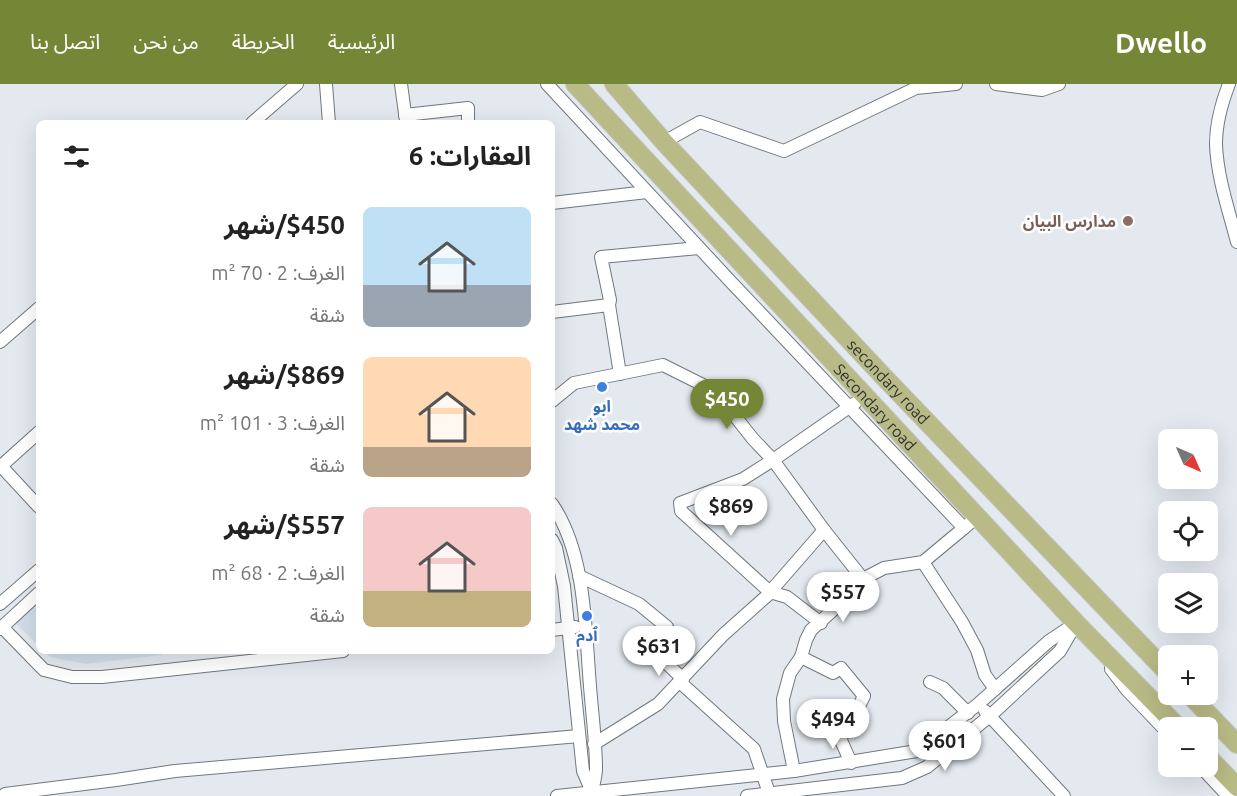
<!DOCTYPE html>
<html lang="ar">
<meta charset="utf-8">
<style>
:root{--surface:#fff;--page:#f2f2f2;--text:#222;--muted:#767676;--accent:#748736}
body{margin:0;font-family:Ubuntu,"Noto Sans Arabic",sans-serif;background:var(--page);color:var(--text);direction:rtl;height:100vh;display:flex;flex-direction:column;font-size:22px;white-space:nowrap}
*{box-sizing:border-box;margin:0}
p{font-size:20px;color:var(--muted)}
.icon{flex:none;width:33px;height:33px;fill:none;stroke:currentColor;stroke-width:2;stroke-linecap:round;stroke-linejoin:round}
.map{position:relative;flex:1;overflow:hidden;direction:ltr}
.sheet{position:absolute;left:36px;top:36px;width:519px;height:534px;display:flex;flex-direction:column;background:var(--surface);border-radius:9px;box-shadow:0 6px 24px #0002;direction:rtl}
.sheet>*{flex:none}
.needle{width:39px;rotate:135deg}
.buttons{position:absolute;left:1158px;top:345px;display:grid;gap:12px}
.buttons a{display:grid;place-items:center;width:60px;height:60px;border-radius:9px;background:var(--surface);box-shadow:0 6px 24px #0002;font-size:30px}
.price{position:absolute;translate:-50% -51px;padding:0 14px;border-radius:21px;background:#fff;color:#222;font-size:20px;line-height:39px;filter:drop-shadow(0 2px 3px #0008)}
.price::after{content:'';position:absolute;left:50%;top:36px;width:18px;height:14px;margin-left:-9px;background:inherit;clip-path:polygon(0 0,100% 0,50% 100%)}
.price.current{background:var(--accent);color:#fff}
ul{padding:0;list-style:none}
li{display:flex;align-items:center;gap:18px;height:150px;padding:0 24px}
li span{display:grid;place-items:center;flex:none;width:168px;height:120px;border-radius:9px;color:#555}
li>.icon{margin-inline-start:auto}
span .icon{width:72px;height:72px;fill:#fffc;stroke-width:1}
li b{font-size:26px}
h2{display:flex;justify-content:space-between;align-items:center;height:72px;padding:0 24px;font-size:26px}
header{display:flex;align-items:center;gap:36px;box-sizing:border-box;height:84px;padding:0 30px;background:var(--accent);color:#fff}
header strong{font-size:28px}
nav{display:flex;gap:33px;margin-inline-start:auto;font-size:21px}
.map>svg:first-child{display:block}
.built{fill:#d2dde9}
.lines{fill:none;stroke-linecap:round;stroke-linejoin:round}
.street-casing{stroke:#72777c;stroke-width:14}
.primary-casing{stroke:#c4c5c6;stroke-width:20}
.street{stroke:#fff;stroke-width:12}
.primary{stroke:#b8bb85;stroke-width:18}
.education-dot{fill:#8d6e63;stroke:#fff;stroke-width:2}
.shop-dot{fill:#3f7fe0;stroke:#fff;stroke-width:2}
.labels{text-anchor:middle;stroke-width:5;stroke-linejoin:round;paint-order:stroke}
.education-label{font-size:16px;font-weight:bold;fill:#785e54;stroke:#fff;text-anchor:end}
.street-label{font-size:16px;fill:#2e3133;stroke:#fff}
.shop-label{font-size:16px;font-weight:bold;fill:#366cbe;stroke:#fff}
</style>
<header>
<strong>Dwello</strong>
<nav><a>الرئيسية</a><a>الخريطة</a><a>من نحن</a><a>اتصل بنا</a></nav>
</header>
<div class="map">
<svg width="1237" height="712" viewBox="0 0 1237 712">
<rect width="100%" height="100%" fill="#e3e9ef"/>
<g class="built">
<path d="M39,517V562L15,539Z"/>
<path d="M44,567H162V571L86,580L50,573Z"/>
</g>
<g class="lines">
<defs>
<g id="street">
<path d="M326,0L329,39"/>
<path d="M401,0L406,37"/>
<path d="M547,0L731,198L964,444L978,432"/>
<path d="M996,0L1042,6L1059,0"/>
<path d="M1229,0C1222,18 1216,41 1216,60C1217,93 1229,127 1237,158"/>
<path d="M405,31L468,24V39"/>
<path d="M252,39L297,0"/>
<path d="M664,58L700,38L784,67L916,4L956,0"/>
<path d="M552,119L647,108"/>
<path d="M552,228L609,221"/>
<path d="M0,258L39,224"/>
<path d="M620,290L609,221L610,216L601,173L699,164"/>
<path d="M552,317L574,299L663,281L715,307L753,355L773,376L855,319"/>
<path d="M1,382L39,423"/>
<path d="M0,383L39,348"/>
<path d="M552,420C586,470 585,543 590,602C592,629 596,658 596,685C596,694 592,703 592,712"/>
<path d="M824,446L863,495"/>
<path d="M552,456L556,464L564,502L583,687L592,708"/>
<path d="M923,478L962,538L977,566L985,591L995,605"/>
<path d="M579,492L639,520L667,543L661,574L683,595L682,600L754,665L770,712"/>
<path d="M0,520L39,486"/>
<path d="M2,543L44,586L72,593H102L343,567"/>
<path d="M0,545L39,509"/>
<path d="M552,546L575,543"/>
<path d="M801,573L833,589L841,584L864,612L848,644L840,654L851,679"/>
<path d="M1111,585L1127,606L1168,649"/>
<path d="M930,598L943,604L968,629"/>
<path d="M985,627L1064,712"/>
<path d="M594,660L658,620L723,551L769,510L770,508L824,446L773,376L743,395L680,419L681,427L770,508L787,513L821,539"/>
<path d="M1200,682L1228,712"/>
<path d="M794,687L784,637L783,615L790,589L801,573L806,556L811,546L854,507L863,495L884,484L923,478L964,444"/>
<path d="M5,710L116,696L175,687L579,652"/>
<path d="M557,712L794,687L917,667L977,621L1049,557L1076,539"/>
<path d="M747,712L902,694L927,683L991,631L1060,567L1074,543"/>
</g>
<g id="primary">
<path id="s1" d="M575,0L1076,539L1179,644"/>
<path id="s2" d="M614,0L664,58L882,291L1168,589"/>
<path d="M1189,610L1237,660"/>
<path d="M1208,673L1237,703"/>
</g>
</defs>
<use href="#street" class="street-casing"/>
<use href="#primary" class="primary-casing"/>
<use href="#street" class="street"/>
<use href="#primary" class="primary"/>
</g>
<circle class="education-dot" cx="1128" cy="137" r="6"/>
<g class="shop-dot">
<circle cx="602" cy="303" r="6"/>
<circle cx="587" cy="532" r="6"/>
</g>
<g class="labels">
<g class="education-label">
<text x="1116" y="143">مدارس البيان</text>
</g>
<g class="street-label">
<text dy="6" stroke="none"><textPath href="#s2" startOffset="405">secondary road</textPath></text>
<text dy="6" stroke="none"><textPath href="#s1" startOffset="441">Secondary road</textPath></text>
</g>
<g class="shop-label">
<text x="602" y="328">ابو<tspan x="602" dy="18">محمد شهد</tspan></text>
<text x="587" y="557">ٱدم</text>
</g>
</g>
</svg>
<div class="buttons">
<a><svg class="needle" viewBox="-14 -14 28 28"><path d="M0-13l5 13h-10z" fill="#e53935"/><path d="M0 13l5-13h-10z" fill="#767676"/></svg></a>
<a><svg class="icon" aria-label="locate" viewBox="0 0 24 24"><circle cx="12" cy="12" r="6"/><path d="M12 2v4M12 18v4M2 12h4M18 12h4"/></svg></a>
<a><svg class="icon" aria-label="layers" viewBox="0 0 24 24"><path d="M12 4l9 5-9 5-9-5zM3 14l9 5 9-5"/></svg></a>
<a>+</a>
<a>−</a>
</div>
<b class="price current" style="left:727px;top:346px">$450</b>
<b class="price" style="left:731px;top:453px">$869</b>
<b class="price" style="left:843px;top:539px">$557</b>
<b class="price" style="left:659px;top:593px">$631</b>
<b class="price" style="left:833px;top:666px">$494</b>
<b class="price" style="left:945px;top:688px">$601</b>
<section class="sheet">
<h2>العقارات: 6<svg class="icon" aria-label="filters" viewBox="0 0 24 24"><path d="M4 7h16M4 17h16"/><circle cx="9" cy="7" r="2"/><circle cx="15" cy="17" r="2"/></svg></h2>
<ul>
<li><span style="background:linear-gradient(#bfe0f5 65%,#9aa5b1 0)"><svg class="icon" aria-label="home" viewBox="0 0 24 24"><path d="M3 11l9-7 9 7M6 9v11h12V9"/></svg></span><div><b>$450/شهر</b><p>الغرف: 2 · 70 m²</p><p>شقة</p></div></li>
<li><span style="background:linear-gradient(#ffd9b3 75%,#b9a48a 0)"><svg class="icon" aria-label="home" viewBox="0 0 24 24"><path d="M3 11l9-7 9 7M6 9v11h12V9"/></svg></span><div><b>$869/شهر</b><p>الغرف: 3 · 101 m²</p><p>شقة</p></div></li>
<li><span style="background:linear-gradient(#f6c9c9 70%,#c2b280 0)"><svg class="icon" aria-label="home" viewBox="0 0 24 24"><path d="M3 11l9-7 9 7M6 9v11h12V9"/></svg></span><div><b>$557/شهر</b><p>الغرف: 2 · 68 m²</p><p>شقة</p></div></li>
</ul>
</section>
</div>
